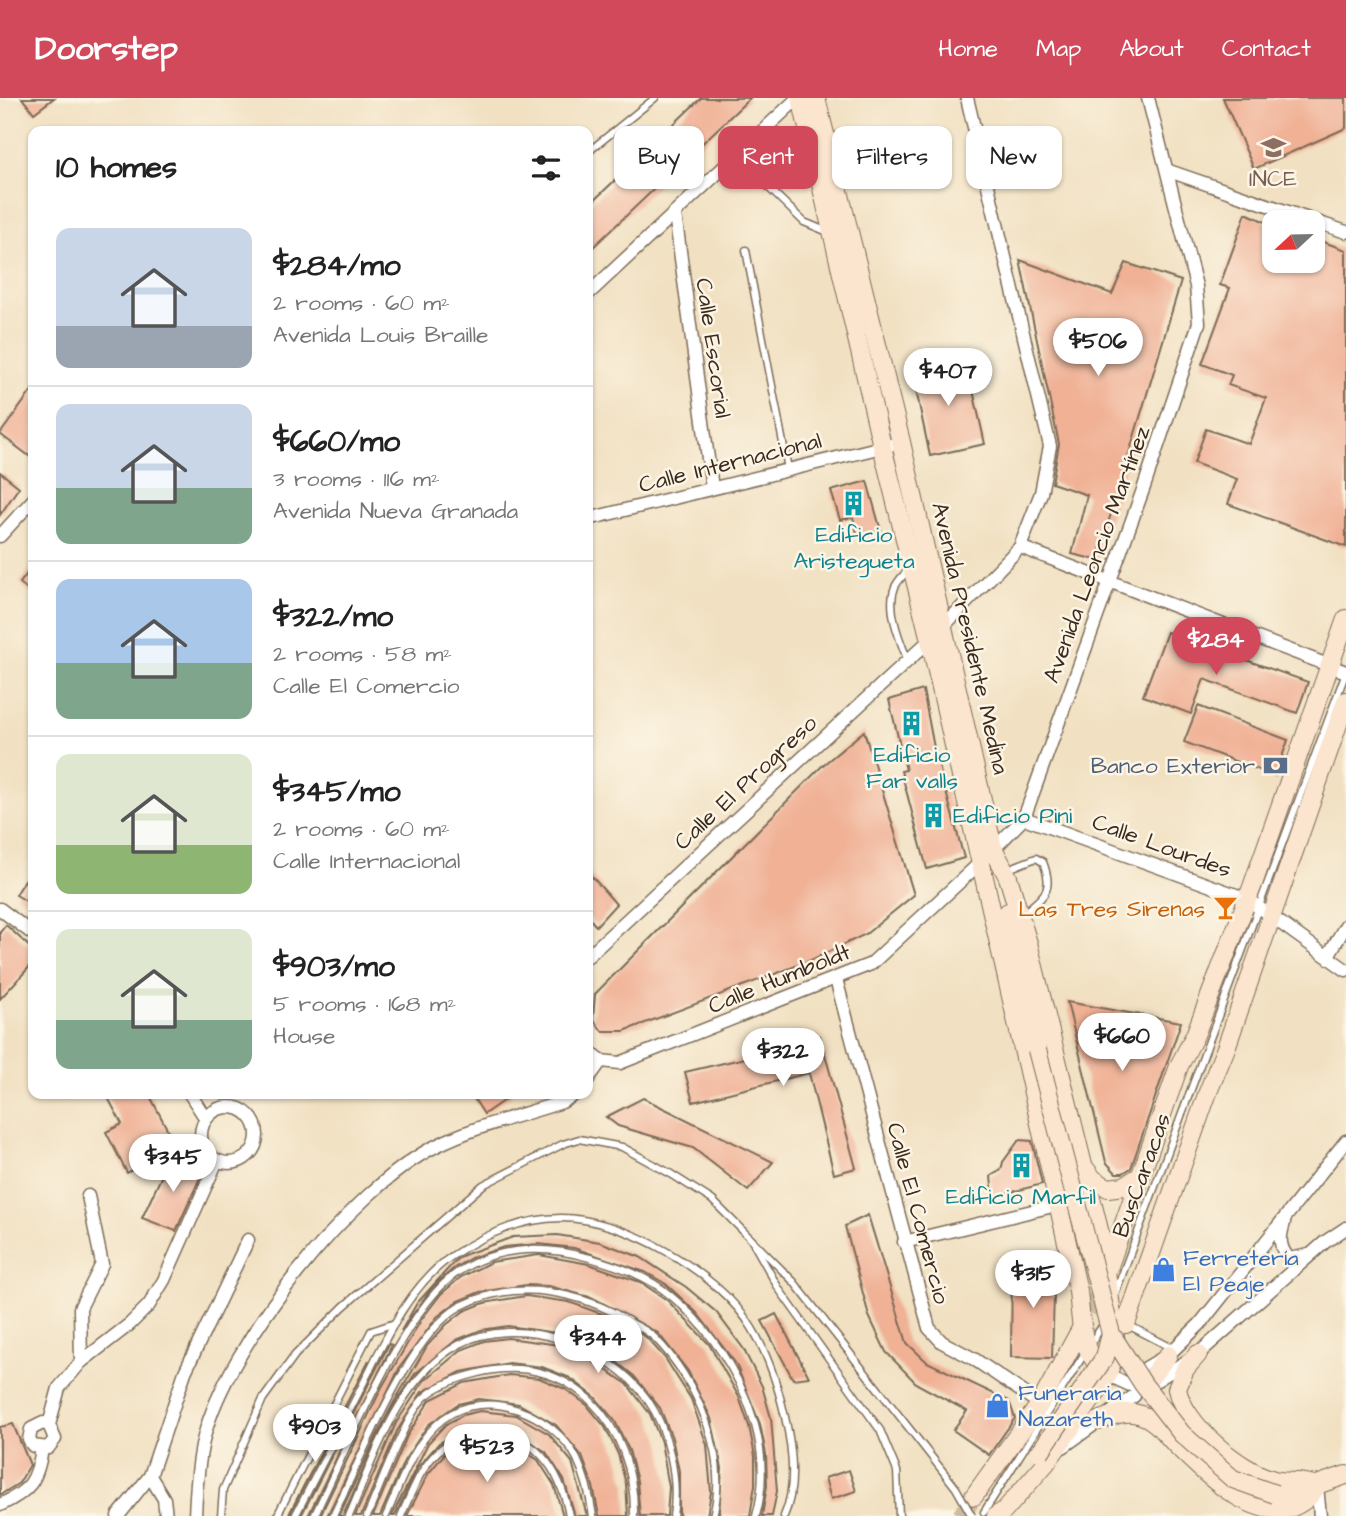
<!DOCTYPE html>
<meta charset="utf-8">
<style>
:root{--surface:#fff;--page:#f6f6f6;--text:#222;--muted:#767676;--line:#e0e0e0;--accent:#d1495b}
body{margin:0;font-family:"Architects Daughter",sans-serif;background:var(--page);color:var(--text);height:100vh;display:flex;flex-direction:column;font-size:26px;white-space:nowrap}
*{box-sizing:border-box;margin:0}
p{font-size:23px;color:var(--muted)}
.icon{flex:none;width:38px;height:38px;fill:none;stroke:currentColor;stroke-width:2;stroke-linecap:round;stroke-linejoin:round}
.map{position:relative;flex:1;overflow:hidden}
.details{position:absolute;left:28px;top:28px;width:565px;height:973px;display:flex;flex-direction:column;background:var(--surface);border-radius:14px;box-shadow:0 2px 5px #0004}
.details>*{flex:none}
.guide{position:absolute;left:614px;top:28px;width:626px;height:63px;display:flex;gap:14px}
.needle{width:46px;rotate:248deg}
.tools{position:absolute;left:1262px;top:112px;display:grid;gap:14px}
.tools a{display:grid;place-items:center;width:63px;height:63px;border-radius:14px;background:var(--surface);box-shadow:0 2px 5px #0004;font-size:35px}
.price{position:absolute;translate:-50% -60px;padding:0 16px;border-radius:24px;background:#fff;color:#222;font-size:23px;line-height:46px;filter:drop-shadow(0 2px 4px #0008)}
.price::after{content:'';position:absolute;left:50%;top:42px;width:21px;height:16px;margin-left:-10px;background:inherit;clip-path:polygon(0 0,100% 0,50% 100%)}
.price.active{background:var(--accent);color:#fff}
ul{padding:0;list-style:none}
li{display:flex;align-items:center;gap:21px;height:175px;padding:0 28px}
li+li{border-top:2px solid var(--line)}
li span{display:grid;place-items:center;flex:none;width:196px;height:140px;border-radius:14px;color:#555}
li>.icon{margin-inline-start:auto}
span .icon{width:84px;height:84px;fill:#fffc;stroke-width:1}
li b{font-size:30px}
h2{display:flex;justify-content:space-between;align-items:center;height:84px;padding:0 28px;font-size:30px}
.chip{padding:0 24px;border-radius:14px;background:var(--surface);box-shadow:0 2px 5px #0004;font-size:24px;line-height:63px}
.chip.active{background:var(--accent);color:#fff}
header{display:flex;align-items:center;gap:42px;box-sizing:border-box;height:98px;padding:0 35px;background:var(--accent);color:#fff}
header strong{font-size:33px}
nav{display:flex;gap:38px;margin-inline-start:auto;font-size:24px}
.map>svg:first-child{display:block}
.building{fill:#f0b195}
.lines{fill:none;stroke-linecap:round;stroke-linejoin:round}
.secondary-tunnel{stroke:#cdbca0;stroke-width:18;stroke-dasharray:18 9;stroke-linecap:butt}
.lane-casing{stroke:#7b6a57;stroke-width:9}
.street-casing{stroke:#7b6a57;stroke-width:15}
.secondary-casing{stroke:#7b6a57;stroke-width:20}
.lane{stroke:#fff;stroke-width:6}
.street{stroke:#fff;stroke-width:12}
.secondary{stroke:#fbe5cf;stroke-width:18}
.lane-bridge-casing{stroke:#7b6a57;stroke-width:9;stroke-linecap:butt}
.secondary-bridge-casing{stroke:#7b6a57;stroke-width:20;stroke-linecap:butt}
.lane-bridge{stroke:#fff;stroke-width:6}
.secondary-bridge{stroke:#fbe5cf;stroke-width:18}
.labels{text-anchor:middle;stroke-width:5;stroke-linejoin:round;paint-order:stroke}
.education-label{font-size:23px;fill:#785e54;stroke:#fcf5e5}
.street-label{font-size:23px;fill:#3b2a1e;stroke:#fcf5e5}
.culture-label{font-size:23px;fill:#0d838f;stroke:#fcf5e5}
.service-label{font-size:23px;fill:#4e5e75;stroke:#fcf5e5;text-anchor:end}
.food-label{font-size:23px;fill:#c56008;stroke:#fcf5e5;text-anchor:end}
.shop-label{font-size:23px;fill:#366cbe;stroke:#fcf5e5;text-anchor:start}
</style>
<header>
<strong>Doorstep</strong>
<nav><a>Home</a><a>Map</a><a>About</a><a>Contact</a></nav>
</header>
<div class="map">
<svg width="1346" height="1418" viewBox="0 0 1346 1418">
<rect width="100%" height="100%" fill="#fcf5e5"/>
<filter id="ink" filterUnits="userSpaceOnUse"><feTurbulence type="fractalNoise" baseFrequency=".0143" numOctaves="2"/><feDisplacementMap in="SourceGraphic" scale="14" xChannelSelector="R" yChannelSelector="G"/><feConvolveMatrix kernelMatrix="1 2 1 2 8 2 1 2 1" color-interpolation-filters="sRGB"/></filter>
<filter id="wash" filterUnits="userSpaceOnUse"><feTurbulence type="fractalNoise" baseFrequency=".00686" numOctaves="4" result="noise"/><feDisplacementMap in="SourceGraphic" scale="28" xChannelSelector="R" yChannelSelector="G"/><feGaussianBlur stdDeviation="1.57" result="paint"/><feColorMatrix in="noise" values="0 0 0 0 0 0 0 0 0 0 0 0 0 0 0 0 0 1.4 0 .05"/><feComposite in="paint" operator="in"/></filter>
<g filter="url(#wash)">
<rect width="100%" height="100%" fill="#f1e0c1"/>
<g id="blocks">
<g class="building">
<path d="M22,0H54L34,15Z"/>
<path d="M701,0H750L588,154V108Z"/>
<path d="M1223,0H1346V30L1254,71Z"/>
<path d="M1246,115L1274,128V163H1312V140L1346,152V449L1228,406L1237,381L1194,365L1206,331L1249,346L1266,300L1228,287L1232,277L1202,266L1230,190L1220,187Z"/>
<path d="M1020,162L1112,196L1126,165L1181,183L1097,462L1072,456L1087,397L1052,385L1059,346Z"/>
<path d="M966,261L985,346L930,358L912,273Z"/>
<path d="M33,291V361L0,336Z"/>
<path d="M0,374L19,389L0,417Z"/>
<path d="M867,383L881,433L858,439L853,419L840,422L831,393Z"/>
<path d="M33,468V497L20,485Z"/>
<path d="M1167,534L1308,584L1297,615L1204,581L1191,616L1143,598Z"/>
<path d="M923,592L934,650L964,760L927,771L901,673L906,672L889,602Z"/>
<path d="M1198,608L1288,642L1275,678L1184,644Z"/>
<path d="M864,633L914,797L866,836L809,863L624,933H602L593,921L595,896L823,667Z"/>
<path d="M588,774L616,806L596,828L588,819Z"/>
<path d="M25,782L33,787V807L16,797Z"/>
<path d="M6,827L33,852V865L0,901V834Z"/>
<path d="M1067,904L1181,924L1131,1070L1123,1075H1116L1106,1064Z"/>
<path d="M820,938L856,1070L834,1076L809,975L693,1004L685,974L758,957Z"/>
<path d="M106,996H149L176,1048L127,1075L106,1034L122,1026Z"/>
<path d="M471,996H513L484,1016Z"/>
<path d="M643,1000L651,1004L773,1064L748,1093L693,1050L618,1028L606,1019Z"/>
<path d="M1019,1042L1032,1043L1042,1086L993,1099L991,1078L1001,1072L1003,1064Z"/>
<path d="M171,1058L204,1071L176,1133L142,1120Z"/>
<path d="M868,1117L907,1245L927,1264L1009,1303L1015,1320L989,1357L953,1332L967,1313L917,1286L886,1254L869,1218L845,1128Z"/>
<path d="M557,1137L600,1144L640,1159L686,1189L716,1214L743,1250L762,1288L771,1320L777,1393L772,1418H762L767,1388L766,1356L760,1326L736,1266L697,1215L666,1186L645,1174L574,1150L539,1146L504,1149L471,1160L454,1170L433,1189L401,1233L417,1205L456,1162L464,1157L513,1139Z"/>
<path d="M539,1157L589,1166L640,1184L667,1202L709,1246L739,1299L749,1328L755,1358V1387L750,1418H719L722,1370L711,1320L688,1273L658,1235L593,1200L549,1188L526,1187L480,1194L458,1203L437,1219L400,1269L327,1418H320L382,1289L421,1222L441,1196L461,1179L491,1164Z"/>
<path d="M1012,1164L1055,1165L1052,1260L1011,1259Z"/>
<path d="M526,1198L569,1204L610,1219L646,1239L665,1260L691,1301L707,1347L711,1394L707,1418H679V1373L672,1340L660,1310L634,1278L613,1261L563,1236L508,1228L481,1232L456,1242L415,1276L386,1320L343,1418H339L377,1337L393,1306L427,1248L446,1227L464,1213L484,1205Z"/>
<path d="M776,1216L809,1279L793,1281L762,1223Z"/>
<path d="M508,1240L559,1247L584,1257L627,1286L650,1316L661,1344L669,1389L667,1418H640L637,1383L629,1352L615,1323L595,1299L570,1280L542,1269L509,1265L461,1274L422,1294L397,1333L361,1418H355L396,1325L424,1283L461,1252L484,1243Z"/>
<path d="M389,1246L392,1247L308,1418H301Z"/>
<path d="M369,1262L289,1418H288Z"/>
<path d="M509,1277L539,1280L565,1291L587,1307L605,1329L618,1356L626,1386L628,1418H599L593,1388L582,1358L556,1327L519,1306L479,1301L458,1306L428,1327L404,1363L380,1418H373L407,1338L430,1302L464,1285Z"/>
<path d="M480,1313L516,1317L549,1336L572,1364L587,1418H575L564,1382L546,1354L519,1336L500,1331L465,1333L439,1345L418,1369L395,1418H392L428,1345L446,1326L463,1317Z"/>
<path d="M13,1326L30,1367L19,1385L0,1397V1329Z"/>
<path d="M500,1343L514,1346L538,1362L554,1387L563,1418H407L428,1376L446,1354L467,1344Z"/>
<path d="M849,1372L856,1393L831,1401L825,1380Z"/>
</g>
</g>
</g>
<g filter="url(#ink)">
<use href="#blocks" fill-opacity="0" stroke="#7b6a57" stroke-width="2"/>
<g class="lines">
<g class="secondary-tunnel">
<path d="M1090,1215L1099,1194"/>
<path d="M961,1418L974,1398"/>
</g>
<defs>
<g id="lane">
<path d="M588,54L655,0"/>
<path d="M769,90L804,124L828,134"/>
<path d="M746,152L788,371"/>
<path d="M908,563C900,543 886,510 895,489C898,482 905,476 909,470"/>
<path d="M1008,771L1036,760L1043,764C1055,795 1043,798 1021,817"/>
<path d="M751,1141L779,1191L880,1332L897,1373L899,1418"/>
<path d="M1115,1196L1346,574"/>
<path d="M1128,1227L1174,1251"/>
<path d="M984,1414L1104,1225"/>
<path d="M221,1418L223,1392L263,1301L295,1257L343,1209L483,1087L563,1046L579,1041L622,1049L671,1076L712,1102L794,1184"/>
<path d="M277,1418L371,1233L395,1225"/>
<path d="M295,1418C316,1377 337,1337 358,1296C382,1248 407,1189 452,1158C483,1137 523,1120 561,1120C625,1120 719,1175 752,1230C769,1258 778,1288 785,1319C792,1349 797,1389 784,1418"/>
<path d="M314,1418C345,1356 403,1210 458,1174C499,1147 544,1147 590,1160C618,1168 648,1178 671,1198C732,1248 778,1339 756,1418"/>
<path d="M333,1418C360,1364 409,1235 461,1208C516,1180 581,1193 632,1225C639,1229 648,1233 654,1239C697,1282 729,1357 713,1418"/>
<path d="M349,1418C375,1358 398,1281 458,1247C519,1214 609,1248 647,1301C669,1332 679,1382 673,1418"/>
<path d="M367,1418C379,1392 407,1313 426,1298C439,1287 459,1280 475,1276C570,1250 636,1327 634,1418"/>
<path d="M386,1418C401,1385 413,1344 443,1321C487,1288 554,1316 577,1361C586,1380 590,1398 593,1418"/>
<path d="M401,1418C412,1394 421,1367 442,1350C454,1340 468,1338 482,1337C534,1331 561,1372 569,1418"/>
</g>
<g id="street">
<path d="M1169,73L1346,134"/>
<path d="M675,116L712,390"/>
<path d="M588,196L798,0"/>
<path d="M588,421L890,347"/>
<path d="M0,438L33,402"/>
<path d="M1020,449L1346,574"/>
<path d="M1024,720L1247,801L1346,872"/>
<path d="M0,811L33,836"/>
<path d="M588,858L930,542L1020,449L1041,395L1050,348L967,0"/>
<path d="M1328,858L1346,827"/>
<path d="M836,881L929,1230L942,1244L974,1261L1040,1306"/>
<path d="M588,953L601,963"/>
<path d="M601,963L620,965L871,866L981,764L1024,720L1144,389L1199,225L1196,188L1148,0"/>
<path d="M588,981L601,963"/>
<path d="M190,996L206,1021"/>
<circle cx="229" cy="1037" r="28"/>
<path d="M1284,1125C1279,1140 1279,1149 1289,1161L1309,1157"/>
<path d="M904,1144L1057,1107"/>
<path d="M81,1264L80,1210L102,1166L88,1098"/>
<path d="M1146,1270L1168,1257L1200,1226L1346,1043"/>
<path d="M1108,1277L1130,1287L1147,1288"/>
<path d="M1157,1282L1198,1256L1325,1144L1346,1130"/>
<path d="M49,1327L43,1325L31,1331L29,1342L33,1348L48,1350L55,1341L49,1327L59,1290L81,1264L130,1226L149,1207L164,1182L216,1065"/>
<path d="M1063,1349L1134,1298"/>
<path d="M150,1378L164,1401L166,1418"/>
<path d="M1317,1388L1320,1418"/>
<path d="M0,1407C30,1393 37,1383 42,1351"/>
<path d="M118,1418L150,1378L185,1274L248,1142"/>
<path d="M195,1418C196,1393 198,1363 204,1339C227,1247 352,1090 436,1048C475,1028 520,1018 562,1004L575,996"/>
</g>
<g id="secondary">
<path d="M801,0L882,348L930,542L1078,1193C1082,1228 1079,1252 1108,1277"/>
<path d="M816,0L901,344L993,750L1008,779L1028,845L1102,1144L1117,1253L1103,1286L1046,1365L1004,1413L996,1418"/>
<path d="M1008,814L1037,952"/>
<path d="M1084,1069L1093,1081L1108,1090L1124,1088L1139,1079"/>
<path d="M1109,1168L1179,968L1195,937L1252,789L1346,521"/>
<path d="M1126,1226L1208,994L1226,950L1346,603"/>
<path d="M1198,1256L1185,1271L1177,1291C1184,1326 1239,1373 1274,1382C1289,1385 1302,1382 1317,1388"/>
<path d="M1151,1279L1168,1257"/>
<path d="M1099,1323C1112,1318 1126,1311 1141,1317C1157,1322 1165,1336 1177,1348C1203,1374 1247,1418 1288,1411C1301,1406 1310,1400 1317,1388"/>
<path d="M1275,1396L1302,1392L1346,1377"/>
<path d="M974,1398L1040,1306L1083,1227"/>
</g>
</defs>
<use href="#lane" class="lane-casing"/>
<use href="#street" class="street-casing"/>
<use href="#secondary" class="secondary-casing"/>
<use href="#lane" class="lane"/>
<use href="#street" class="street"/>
<use href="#secondary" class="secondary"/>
<defs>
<path id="lane-bridge" d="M794,1184L956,1390L972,1418"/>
<g id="secondary-bridge">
<path d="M1037,952L1111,1236L1143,1286L1182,1336L1233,1381L1275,1396"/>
<path d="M1040,1354L1105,1259L1111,1236"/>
</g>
</defs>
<use href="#lane-bridge" class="lane-bridge-casing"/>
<use href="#secondary-bridge" class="secondary-bridge-casing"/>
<use href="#lane-bridge" class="lane-bridge"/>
<use href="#secondary-bridge" class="secondary-bridge"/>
</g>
</g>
<defs>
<symbol id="university-bare" viewBox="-9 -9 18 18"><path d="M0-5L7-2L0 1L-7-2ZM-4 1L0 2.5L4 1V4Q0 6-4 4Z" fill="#8d6e63" stroke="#fcf5e5" stroke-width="2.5" paint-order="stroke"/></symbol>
<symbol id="building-bare" viewBox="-9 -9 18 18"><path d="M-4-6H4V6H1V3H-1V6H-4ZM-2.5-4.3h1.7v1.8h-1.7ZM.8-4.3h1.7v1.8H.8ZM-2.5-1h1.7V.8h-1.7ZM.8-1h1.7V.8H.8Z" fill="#0f9aa8" stroke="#fcf5e5" stroke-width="2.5" paint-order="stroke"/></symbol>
<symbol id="bank-bare" viewBox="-9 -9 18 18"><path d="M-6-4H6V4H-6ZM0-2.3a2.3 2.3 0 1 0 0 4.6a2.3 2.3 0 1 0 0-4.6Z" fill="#5c6f8a" stroke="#fcf5e5" stroke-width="2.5" paint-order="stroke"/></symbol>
<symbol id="bar-bare" viewBox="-9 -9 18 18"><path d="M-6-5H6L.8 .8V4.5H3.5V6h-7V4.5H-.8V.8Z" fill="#e8710a" stroke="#fcf5e5" stroke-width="2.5" paint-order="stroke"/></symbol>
<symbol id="shop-bare" viewBox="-9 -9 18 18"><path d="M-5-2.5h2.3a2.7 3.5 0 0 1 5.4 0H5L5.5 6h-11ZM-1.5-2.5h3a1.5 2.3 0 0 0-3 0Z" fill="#3f7fe0" stroke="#fcf5e5" stroke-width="2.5" paint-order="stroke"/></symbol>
</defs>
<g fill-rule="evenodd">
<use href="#university-bare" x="1256" y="32" width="35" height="35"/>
<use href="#building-bare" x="836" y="388" width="35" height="35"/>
<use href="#building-bare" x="894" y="608" width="35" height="35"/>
<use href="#bank-bare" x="1258" y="650" width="35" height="35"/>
<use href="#building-bare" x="916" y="700" width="35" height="35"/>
<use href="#bar-bare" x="1208" y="792" width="35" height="35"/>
<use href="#building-bare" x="1004" y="1050" width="35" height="35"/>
<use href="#shop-bare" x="1146" y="1154" width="35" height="35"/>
<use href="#shop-bare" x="980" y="1290" width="35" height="35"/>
</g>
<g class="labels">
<g class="education-label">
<text x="1273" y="88">INCE</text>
</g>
<g class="street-label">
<text transform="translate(714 250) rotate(82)" y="8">Calle Escorial</text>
<text transform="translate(730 364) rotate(-14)" y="8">Calle Internacional</text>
<text transform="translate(1096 456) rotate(-70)" y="8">Avenida Leoncio Martínez</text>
<text transform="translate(971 540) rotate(77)" y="8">Avenida Presidente Medina</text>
<text transform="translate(745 684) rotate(-43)" y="8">Calle El Progreso</text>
<text transform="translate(1162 747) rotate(20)" y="8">Calle Lourdes</text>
<text transform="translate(779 880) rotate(-22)" y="8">Calle Humboldt</text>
<text transform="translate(1141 1077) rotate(-70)" y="8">BusCaracas</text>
<text transform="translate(919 1115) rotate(75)" y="8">Calle El Comercio</text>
</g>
<g class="culture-label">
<text x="854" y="444">Edificio<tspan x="854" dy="26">Aristegueta</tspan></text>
<text x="912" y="664">Edificio<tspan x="912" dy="26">Far valls</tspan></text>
<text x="953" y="725" text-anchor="start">Edificio Pini</text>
<text x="1021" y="1106">Edificio Marfil</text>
</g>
<g class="service-label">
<text x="1255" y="675">Banco Exterior</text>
</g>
<g class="food-label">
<text x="1205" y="818">Las Tres Sirenas</text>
</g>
<g class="shop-label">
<text x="1183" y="1167">Ferretería<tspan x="1183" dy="26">El Peaje</tspan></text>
<text x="1018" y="1302">Funeraria<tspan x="1018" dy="26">Nazareth</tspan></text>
</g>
</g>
</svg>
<div class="tools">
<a><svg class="needle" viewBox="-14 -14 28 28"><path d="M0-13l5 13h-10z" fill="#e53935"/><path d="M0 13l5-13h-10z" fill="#767676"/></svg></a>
</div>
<b class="price" style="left:1098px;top:280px">$506</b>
<b class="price" style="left:948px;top:310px">$407</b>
<b class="price active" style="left:1216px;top:579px">$284</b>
<b class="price" style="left:1122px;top:975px">$660</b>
<b class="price" style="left:783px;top:990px">$322</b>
<b class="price" style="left:173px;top:1096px">$345</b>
<b class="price" style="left:1033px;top:1212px">$315</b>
<b class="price" style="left:598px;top:1277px">$344</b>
<b class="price" style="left:315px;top:1366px">$903</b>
<b class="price" style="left:487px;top:1386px">$523</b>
<div class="guide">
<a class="chip">Buy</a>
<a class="chip active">Rent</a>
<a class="chip">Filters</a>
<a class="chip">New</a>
</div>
<section class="details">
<h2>10 homes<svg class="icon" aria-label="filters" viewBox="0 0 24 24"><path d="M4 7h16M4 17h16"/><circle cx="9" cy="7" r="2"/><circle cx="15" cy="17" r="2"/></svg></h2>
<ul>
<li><span style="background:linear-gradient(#c9d6e8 70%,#9aa5b1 0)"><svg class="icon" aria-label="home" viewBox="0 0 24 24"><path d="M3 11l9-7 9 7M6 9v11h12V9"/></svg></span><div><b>$284/mo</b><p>2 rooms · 60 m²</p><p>Avenida Louis Braille</p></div></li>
<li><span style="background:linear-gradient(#c9d6e8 60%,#7fa58c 0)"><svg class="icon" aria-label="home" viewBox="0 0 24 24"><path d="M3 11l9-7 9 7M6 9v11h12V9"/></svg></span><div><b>$660/mo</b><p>3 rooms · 116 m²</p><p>Avenida Nueva Granada</p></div></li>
<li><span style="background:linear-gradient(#a9c7e8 60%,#7fa58c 0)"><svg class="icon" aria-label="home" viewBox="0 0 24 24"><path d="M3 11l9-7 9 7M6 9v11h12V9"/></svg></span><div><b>$322/mo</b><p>2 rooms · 58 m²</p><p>Calle El Comercio</p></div></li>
<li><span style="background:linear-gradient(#dfe7d0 65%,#8fb573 0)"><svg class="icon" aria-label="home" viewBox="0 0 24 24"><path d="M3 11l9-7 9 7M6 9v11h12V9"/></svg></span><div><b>$345/mo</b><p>2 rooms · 60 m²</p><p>Calle Internacional</p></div></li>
<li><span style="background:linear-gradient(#dfe7d0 65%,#7fa58c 0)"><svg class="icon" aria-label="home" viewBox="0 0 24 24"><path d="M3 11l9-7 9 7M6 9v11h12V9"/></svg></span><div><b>$903/mo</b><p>5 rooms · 168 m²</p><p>House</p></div></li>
</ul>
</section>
</div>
